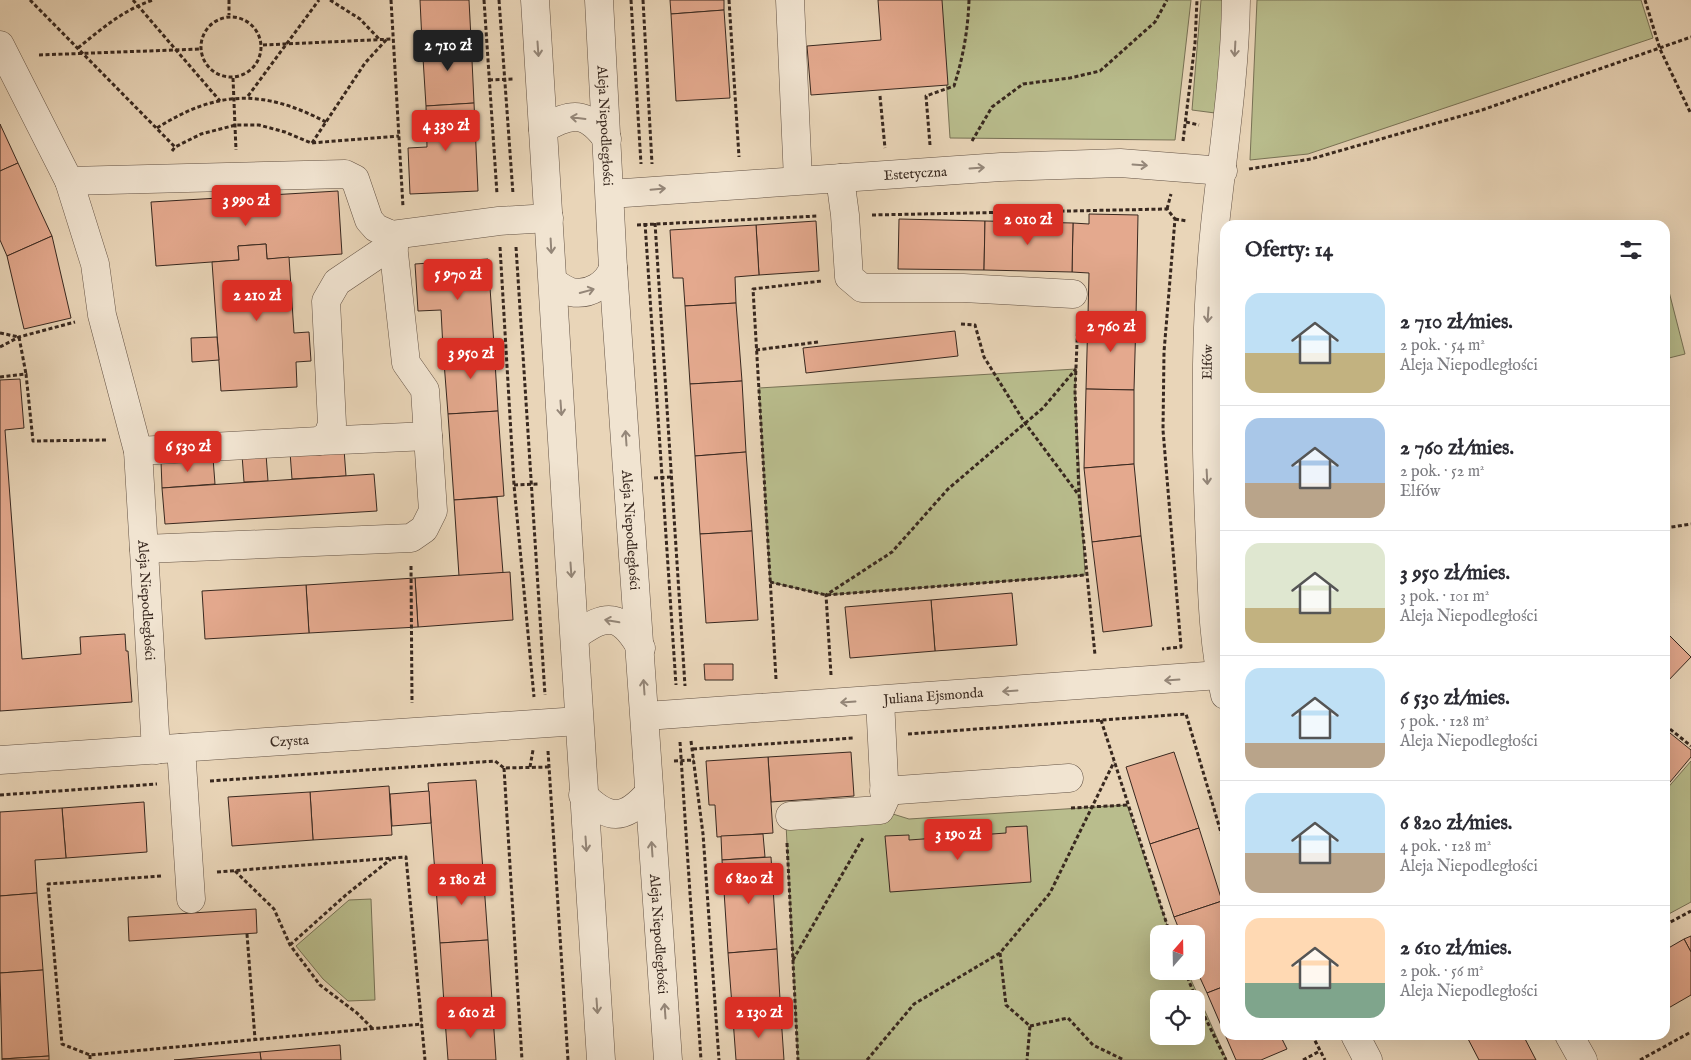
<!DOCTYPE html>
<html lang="pl">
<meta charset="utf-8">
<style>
:root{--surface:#fff;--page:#f7f7f7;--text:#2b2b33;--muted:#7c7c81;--line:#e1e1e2;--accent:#d93025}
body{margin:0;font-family:"IM FELL English",serif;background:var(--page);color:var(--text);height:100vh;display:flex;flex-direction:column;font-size:19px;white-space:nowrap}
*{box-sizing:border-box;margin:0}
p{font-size:16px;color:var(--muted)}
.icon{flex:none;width:28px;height:28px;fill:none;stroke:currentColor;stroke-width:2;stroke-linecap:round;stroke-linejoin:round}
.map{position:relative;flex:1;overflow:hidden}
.drawer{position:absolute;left:1220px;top:220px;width:450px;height:820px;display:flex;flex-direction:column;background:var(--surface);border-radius:15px;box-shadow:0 5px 20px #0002}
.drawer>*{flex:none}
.needle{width:32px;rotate:20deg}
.buttons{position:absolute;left:1150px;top:925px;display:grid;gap:10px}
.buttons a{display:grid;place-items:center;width:55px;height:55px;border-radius:10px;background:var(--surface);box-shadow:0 5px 20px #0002;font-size:25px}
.price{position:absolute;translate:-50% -42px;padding:0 11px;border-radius:5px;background:var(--accent);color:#fff;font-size:16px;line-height:32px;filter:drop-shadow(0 1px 2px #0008)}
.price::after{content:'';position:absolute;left:50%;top:30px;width:15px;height:11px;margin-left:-8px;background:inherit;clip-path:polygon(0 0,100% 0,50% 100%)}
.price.selected{background:#222;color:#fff}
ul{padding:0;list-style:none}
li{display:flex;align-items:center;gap:15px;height:125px;padding:0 25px}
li+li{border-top:1px solid var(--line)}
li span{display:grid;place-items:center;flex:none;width:140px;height:100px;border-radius:15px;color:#555}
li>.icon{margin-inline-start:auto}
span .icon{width:60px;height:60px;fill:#fffc;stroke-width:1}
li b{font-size:21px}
h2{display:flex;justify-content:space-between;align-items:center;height:60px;padding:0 25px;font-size:21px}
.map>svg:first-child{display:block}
.green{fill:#b9bd8d;stroke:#787256;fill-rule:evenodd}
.building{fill:#e4a98e;stroke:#38281f}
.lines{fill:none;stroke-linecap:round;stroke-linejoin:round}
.minor-casing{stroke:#645345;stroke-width:29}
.path{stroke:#38281f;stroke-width:3;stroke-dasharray:4 2.5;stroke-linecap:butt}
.minor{stroke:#f1e4d1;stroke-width:28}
.oneway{stroke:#948678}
.labels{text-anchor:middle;stroke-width:4.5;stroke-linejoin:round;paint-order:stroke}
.street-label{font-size:14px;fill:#38281f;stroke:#f1e4d1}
</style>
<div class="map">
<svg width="1691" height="1060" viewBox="0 0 1691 1060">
<rect width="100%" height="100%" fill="#e9d5b8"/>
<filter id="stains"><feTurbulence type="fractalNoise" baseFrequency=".004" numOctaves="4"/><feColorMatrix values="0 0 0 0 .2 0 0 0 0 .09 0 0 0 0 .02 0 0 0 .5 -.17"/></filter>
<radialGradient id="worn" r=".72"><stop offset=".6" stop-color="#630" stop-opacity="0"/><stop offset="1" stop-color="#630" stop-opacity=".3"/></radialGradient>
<g class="green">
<path d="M941,0H1191L1175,140L950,138Z"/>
<path d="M1201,0H1229L1215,113L1192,110Z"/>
<path d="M1257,0H1641L1653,38L1308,154L1250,160Z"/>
<path d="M1665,276L1685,354L1665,359Z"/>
<path d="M1076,369L1075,391L1085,575L826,595L770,582L759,388Z"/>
<path d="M1691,761V902L1665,916V791Z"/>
<path d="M1127,805L1170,934H1159V971H1187L1227,1060H798L786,824L880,810L909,819ZM1159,999H1196V1036H1159Z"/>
<path d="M371,899L375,1000L348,1001L323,979L296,946L349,900Z"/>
</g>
<g class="building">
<path d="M420,0H469L471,39L422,42Z"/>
<path d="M670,0H724V10L671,14Z"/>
<path d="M878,0H942L948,85L811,95L807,46L881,40Z"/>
<path d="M724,10L730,98L676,101L671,14Z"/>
<path d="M471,39L474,103L426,106L422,42Z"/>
<path d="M474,103L478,191L410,194L408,148L427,147L426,106Z"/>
<path d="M0,124L18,163L0,171Z"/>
<path d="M18,163L52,236L7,256L0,240V171Z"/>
<path d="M338,191L342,254L267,259L266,244L238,246L239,260L156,266L151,202Z"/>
<path d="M1089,214L1138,215L1136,317L1088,315L1089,273L1072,272L1073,223L1089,224Z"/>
<path d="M899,219L985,221L984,270L898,269Z"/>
<path d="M816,221L819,271L759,275L756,225Z"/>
<path d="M985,221L1073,223L1072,272L984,270Z"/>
<path d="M756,225L759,275L735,277L736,303L685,306L683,278H673L670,230Z"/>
<path d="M52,236L71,318L24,329L7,256Z"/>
<path d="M266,244L267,259L289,257L294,333L309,332L311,361L296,362L297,387L221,391L212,262L239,260L238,246Z"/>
<path d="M488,259L494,345L443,349L441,310L418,311L415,264Z"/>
<path d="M736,303L742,381L690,384L685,306Z"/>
<path d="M1088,315L1136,317L1134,390L1086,389Z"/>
<path d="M955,331L958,356L806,373L803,348Z"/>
<path d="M217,337L219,360L192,362L191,338Z"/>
<path d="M494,345L498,411L448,414L443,349Z"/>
<path d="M20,379L24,428L5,430L22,659L81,654L80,637L125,634L126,651H128L132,702L0,711V380Z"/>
<path d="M742,381L746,452L695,456L690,384Z"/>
<path d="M1086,389L1134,390V464L1084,468Z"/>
<path d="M498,411L504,496L454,500L448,414Z"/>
<path d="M344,449L346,476L292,479L290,452Z"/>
<path d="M746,452L752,531L700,534L695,456Z"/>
<path d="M266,454L268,481L244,482L242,455Z"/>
<path d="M213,458L215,484L162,488L161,461Z"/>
<path d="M1134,464L1141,536L1092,542L1084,468Z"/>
<path d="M374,474L377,511L165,524L162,488Z"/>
<path d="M497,497L503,573L459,576L454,500Z"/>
<path d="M752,531L758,620L706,623L700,534Z"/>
<path d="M1141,536L1152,626L1103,632L1092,542Z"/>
<path d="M510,572L513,620L418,627L415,578Z"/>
<path d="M415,578L418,627L309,633L306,585Z"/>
<path d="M306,585L309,633L205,639L202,591Z"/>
<path d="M1012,593L1017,645L935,651L931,600Z"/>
<path d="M931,600L935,651L850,658L845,607Z"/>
<path d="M1665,631L1691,657L1665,684Z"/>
<path d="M704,664H733V680H705Z"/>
<path d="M1670,733L1691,750V757L1665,788V739Z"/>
<path d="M851,752L854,796L771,802L768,757Z"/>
<path d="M1174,752L1199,828L1150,844L1126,767Z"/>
<path d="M768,757L773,833L717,837L715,805H709L706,761Z"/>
<path d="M476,780L483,870L435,873L428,783Z"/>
<path d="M389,786L392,835L313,840L310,792Z"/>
<path d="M429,791L431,823L392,826L390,794Z"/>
<path d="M310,792L313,840L232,846L228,797Z"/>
<path d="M144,802L147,852L66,858L62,808Z"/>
<path d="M62,808L66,858L35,860L37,893L0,896V812Z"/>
<path d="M1027,826L1031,882L890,892L885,836L909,835V840L1006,833V827Z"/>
<path d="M1199,828L1222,901L1174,917L1150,844Z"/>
<path d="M763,834L765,857L722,860L721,836Z"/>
<path d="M771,857L777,949L728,953L722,860Z"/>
<path d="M483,870L488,940L440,943L435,873Z"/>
<path d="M37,893L43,970L0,973V896Z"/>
<path d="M1222,901L1225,908V986L1207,993L1196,969V934H1181L1174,917Z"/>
<path d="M256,909L257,933L129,941L128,917Z"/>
<path d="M1691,936V952L1684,939Z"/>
<path d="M1684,939L1691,952V995L1665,1010V950Z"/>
<path d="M488,940L493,1016L445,1019L440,943Z"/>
<path d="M777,949L781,1016L733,1019L728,953Z"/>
<path d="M43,970L49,1056L2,1059L0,973Z"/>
<path d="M1225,986V1035H1280L1287,1049L1261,1060H1236L1207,993Z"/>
<path d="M493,1016L496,1060H448L445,1019Z"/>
<path d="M781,1016L784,1060H736L733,1019Z"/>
<path d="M1466,1035H1523L1536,1060H1479Z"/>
<path d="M340,1045L341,1060H261L260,1052Z"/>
<path d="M260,1052L261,1060H174Z"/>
<path d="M49,1056V1060H2V1059Z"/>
</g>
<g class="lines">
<defs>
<g id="minor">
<path d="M535,0C559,353 576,707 601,1060"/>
<path id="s1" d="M599,0L613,268L668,1060"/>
<path d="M790,0L798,180"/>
<path id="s2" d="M0,45L69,181L95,264L102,315L138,451L156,750"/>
<path d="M543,129C572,112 586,111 607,139"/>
<path d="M840,178L845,215L849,277L862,288H963L1073,294"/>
<path d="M69,181L345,174L355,179L369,220L376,228L392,235L499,221L549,218"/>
<path id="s3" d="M610,194L1001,167L1120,163L1223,171"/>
<path d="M553,282C559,286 565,290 571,292C589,296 608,284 613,268"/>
<path d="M319,441L428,436"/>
<path d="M138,451L319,441L328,435L332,424L326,301L337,282L383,251L394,247"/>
<path d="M144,549L411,538L424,529L433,511L428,436L425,390L406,363L392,235"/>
<path d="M575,636C607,612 621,614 641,648"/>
<path id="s4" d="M1225,695C1213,645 1212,593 1210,542C1205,436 1204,331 1215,225C1223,150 1235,76 1236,0"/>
<path id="s5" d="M646,716L1220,675"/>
<path d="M181,748L191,899"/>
<path id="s6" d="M0,760L579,721"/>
<path d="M884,791L1069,778"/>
<path d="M583,795C608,820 624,821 648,794"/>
<path d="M790,816L880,810L885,799L880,700"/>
<path d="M1355,1035L1368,1060"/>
<path d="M1569,1035L1583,1060"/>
</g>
</defs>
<use href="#minor" class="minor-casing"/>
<g class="path">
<path d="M30,0L175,147"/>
<path d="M133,0L220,101"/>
<path d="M229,0V15"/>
<path d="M330,0L360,19L380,40"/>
<path d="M391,0L403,207"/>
<path d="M484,0L497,194"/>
<path d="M499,0L513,194"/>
<path d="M631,0L641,164"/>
<path d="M643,0L652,164"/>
<path d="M729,0L739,157"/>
<path d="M1645,0L1660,49L1691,114"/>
<circle cx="231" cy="47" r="30"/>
<path d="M263,45L393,39"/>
<path d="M78,48C101,29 125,9 153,0"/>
<path d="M39,55L200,49"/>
<path d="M233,78L236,150"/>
<path d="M489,80L514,79"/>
<path d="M248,96L319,0"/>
<path d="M880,96L885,148"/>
<path d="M1186,122L1199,125"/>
<path d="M157,128C217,90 263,89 326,122"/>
<path d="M972,141L992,107L1023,84L1070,78L1100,71L1155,22L1167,0"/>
<path d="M1183,141L1195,43L1197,0"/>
<path d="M312,143L365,63L387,39"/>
<path d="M930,145L926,96L954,86C963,58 968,30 969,0"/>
<path d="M172,151L175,147L201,134L236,125H259L285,132L311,143L399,136"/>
<path d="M1249,169L1311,159L1482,110L1691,37"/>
<path d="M1167,209L1171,194"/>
<path d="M872,215L1167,209L1175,219L1164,352L1163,430L1181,647L1162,649"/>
<path d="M1175,219L1187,221"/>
<path d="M645,223L676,685"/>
<path d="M655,223L685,686"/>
<path d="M637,225L818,216"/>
<path d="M500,247L514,485L534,697"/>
<path d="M516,247L545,695"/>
<path d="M1078,319L1075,391L1079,494L1095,655"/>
<path d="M961,324L975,325L984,357L1025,423L1078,494"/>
<path d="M0,333L19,337L26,374"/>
<path d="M0,347L19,337L75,322"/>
<path d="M756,350L818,342"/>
<path d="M0,377L26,374L33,441L106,440"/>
<path d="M654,478L672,477"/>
<path d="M514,485L538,484"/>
<path d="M1665,528L1691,524"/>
<path d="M411,566L412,703"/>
<path d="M770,582L826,595L1085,575"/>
<path d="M831,675L826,595L892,552L948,489L1043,408L1076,369"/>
<path d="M776,679L753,289L822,281"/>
<path d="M1101,720L1170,934"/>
<path d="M1665,725L1691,746"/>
<path d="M908,734L1186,714L1225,846"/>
<path d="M691,741L703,834L719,1060"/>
<path d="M680,742L701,1060"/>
<path d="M693,749L854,738"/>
<path d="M548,751L568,1060"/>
<path d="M674,761L694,760"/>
<path d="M530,767L533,750"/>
<path d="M504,768L522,1060"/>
<path d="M210,781L495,761L504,768L550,767"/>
<path d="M0,795L157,784"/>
<path d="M1071,808L1127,805"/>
<path d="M787,843L798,1060"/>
<path d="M235,871L274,909L290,945L320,985L357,1013L372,1028"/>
<path d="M217,872L406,857L425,1060"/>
<path d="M161,876L48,884L62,1044L90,1055L422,1024"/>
<path d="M1665,925L1691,911"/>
<path d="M247,934L255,1039"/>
<path d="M290,945L347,894L391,859"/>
<path d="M1000,953L1006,1005L1030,1026L1027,1060"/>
<path d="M793,960L863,838"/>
<path d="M1185,971L1196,999"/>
<path d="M1196,999L1226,1060"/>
<path d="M1030,1026L1068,1018L1093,1045L1124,1060"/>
<path d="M1312,1035L1325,1060"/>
<path d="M90,1055V1060"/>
<path d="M867,1060L914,1004L1000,953L1050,893L1114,762"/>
<path d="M1303,1060L1320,1051"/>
<path d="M1640,1060L1691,1032"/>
</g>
<use href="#minor" class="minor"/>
</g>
<defs><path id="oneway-shaft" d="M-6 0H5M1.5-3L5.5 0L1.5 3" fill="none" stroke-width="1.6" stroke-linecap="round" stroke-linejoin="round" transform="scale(1.25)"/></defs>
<g class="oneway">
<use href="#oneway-shaft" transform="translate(538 49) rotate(86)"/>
<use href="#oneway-shaft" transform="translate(1235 49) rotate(93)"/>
<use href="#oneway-shaft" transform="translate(578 118) rotate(-173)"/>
<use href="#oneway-shaft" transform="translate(1140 165) rotate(4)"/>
<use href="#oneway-shaft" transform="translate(977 168) rotate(-4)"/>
<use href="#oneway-shaft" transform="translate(658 189) rotate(-5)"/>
<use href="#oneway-shaft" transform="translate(551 246) rotate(87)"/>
<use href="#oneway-shaft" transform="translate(587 291) rotate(-15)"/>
<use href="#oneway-shaft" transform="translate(1208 315) rotate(94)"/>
<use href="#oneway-shaft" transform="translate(561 408) rotate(86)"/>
<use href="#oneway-shaft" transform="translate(626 438) rotate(-94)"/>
<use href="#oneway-shaft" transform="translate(1207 477) rotate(87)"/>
<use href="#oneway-shaft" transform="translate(571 570) rotate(86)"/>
<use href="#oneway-shaft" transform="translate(612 621) rotate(-170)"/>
<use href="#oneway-shaft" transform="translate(1172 680) rotate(176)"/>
<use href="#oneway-shaft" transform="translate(644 687) rotate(-94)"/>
<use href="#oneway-shaft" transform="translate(1010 691) rotate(176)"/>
<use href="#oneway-shaft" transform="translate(848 702) rotate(176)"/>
<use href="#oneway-shaft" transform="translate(586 844) rotate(86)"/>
<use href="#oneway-shaft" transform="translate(652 849) rotate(-94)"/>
<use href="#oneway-shaft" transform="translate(597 1006) rotate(86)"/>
<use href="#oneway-shaft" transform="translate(665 1011) rotate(-94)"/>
</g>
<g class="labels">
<g class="street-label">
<text dy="5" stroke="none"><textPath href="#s1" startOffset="126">Aleja Niepodległości</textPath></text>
<text dy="5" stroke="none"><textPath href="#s3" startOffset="306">Estetyczna</textPath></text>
<text dy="5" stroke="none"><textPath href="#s4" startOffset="334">Elfów</textPath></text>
<text dy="5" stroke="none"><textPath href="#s1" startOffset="531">Aleja Niepodległości</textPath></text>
<text dy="5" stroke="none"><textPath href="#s2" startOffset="581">Aleja Niepodległości</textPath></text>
<text dy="5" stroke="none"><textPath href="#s5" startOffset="288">Juliana Ejsmonda</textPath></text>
<text dy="5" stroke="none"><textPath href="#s6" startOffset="290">Czysta</textPath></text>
<text dy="5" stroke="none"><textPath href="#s1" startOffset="936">Aleja Niepodległości</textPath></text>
</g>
</g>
<rect width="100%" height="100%" filter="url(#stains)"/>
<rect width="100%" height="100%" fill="url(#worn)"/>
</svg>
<div class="buttons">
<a><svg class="needle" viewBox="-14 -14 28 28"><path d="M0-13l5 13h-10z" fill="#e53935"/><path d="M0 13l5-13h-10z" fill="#7c7c81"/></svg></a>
<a><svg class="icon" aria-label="locate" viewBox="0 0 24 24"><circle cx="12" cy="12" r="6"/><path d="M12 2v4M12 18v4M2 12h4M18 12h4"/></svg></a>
</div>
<b class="price selected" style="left:448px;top:72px">2 710 zł</b>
<b class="price" style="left:446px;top:152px">4 330 zł</b>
<b class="price" style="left:246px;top:227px">3 990 zł</b>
<b class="price" style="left:1028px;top:246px">2 010 zł</b>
<b class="price" style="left:458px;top:301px">5 970 zł</b>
<b class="price" style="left:257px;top:322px">2 210 zł</b>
<b class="price" style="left:1111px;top:353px">2 760 zł</b>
<b class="price" style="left:471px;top:380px">3 950 zł</b>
<b class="price" style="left:188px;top:473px">6 530 zł</b>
<b class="price" style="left:958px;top:861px">3 190 zł</b>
<b class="price" style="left:749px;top:905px">6 820 zł</b>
<b class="price" style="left:462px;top:906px">2 180 zł</b>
<b class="price" style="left:471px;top:1039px">2 610 zł</b>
<b class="price" style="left:759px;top:1039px">2 130 zł</b>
<section class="drawer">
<h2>Oferty: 14<svg class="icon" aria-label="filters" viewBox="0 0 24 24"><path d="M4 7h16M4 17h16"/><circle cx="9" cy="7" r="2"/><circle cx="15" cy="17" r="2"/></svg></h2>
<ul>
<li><span style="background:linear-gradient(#bfe0f5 60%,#c2b280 0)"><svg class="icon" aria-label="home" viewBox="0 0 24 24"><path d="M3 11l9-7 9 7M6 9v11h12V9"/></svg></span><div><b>2 710 zł/mies.</b><p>2 pok. · 54 m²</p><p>Aleja Niepodległości</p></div></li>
<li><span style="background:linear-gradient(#a9c7e8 65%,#b9a48a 0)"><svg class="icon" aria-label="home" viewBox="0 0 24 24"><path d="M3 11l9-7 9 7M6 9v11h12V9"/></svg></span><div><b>2 760 zł/mies.</b><p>2 pok. · 52 m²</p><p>Elfów</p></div></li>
<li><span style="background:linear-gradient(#dfe7d0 65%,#c2b280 0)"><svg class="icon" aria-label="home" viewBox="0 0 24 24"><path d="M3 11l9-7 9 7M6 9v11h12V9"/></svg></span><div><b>3 950 zł/mies.</b><p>3 pok. · 101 m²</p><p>Aleja Niepodległości</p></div></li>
<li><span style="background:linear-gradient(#bfe0f5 75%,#b9a48a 0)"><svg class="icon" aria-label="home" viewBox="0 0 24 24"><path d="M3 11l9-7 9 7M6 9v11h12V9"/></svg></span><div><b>6 530 zł/mies.</b><p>5 pok. · 128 m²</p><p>Aleja Niepodległości</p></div></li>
<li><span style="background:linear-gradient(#bfe0f5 60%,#b9a48a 0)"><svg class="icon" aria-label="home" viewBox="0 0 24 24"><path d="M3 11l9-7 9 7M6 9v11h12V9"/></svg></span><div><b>6 820 zł/mies.</b><p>4 pok. · 128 m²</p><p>Aleja Niepodległości</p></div></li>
<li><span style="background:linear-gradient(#ffd9b3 65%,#7fa58c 0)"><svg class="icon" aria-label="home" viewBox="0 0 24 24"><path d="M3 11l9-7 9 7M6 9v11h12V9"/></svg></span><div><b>2 610 zł/mies.</b><p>2 pok. · 56 m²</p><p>Aleja Niepodległości</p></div></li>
</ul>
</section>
</div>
